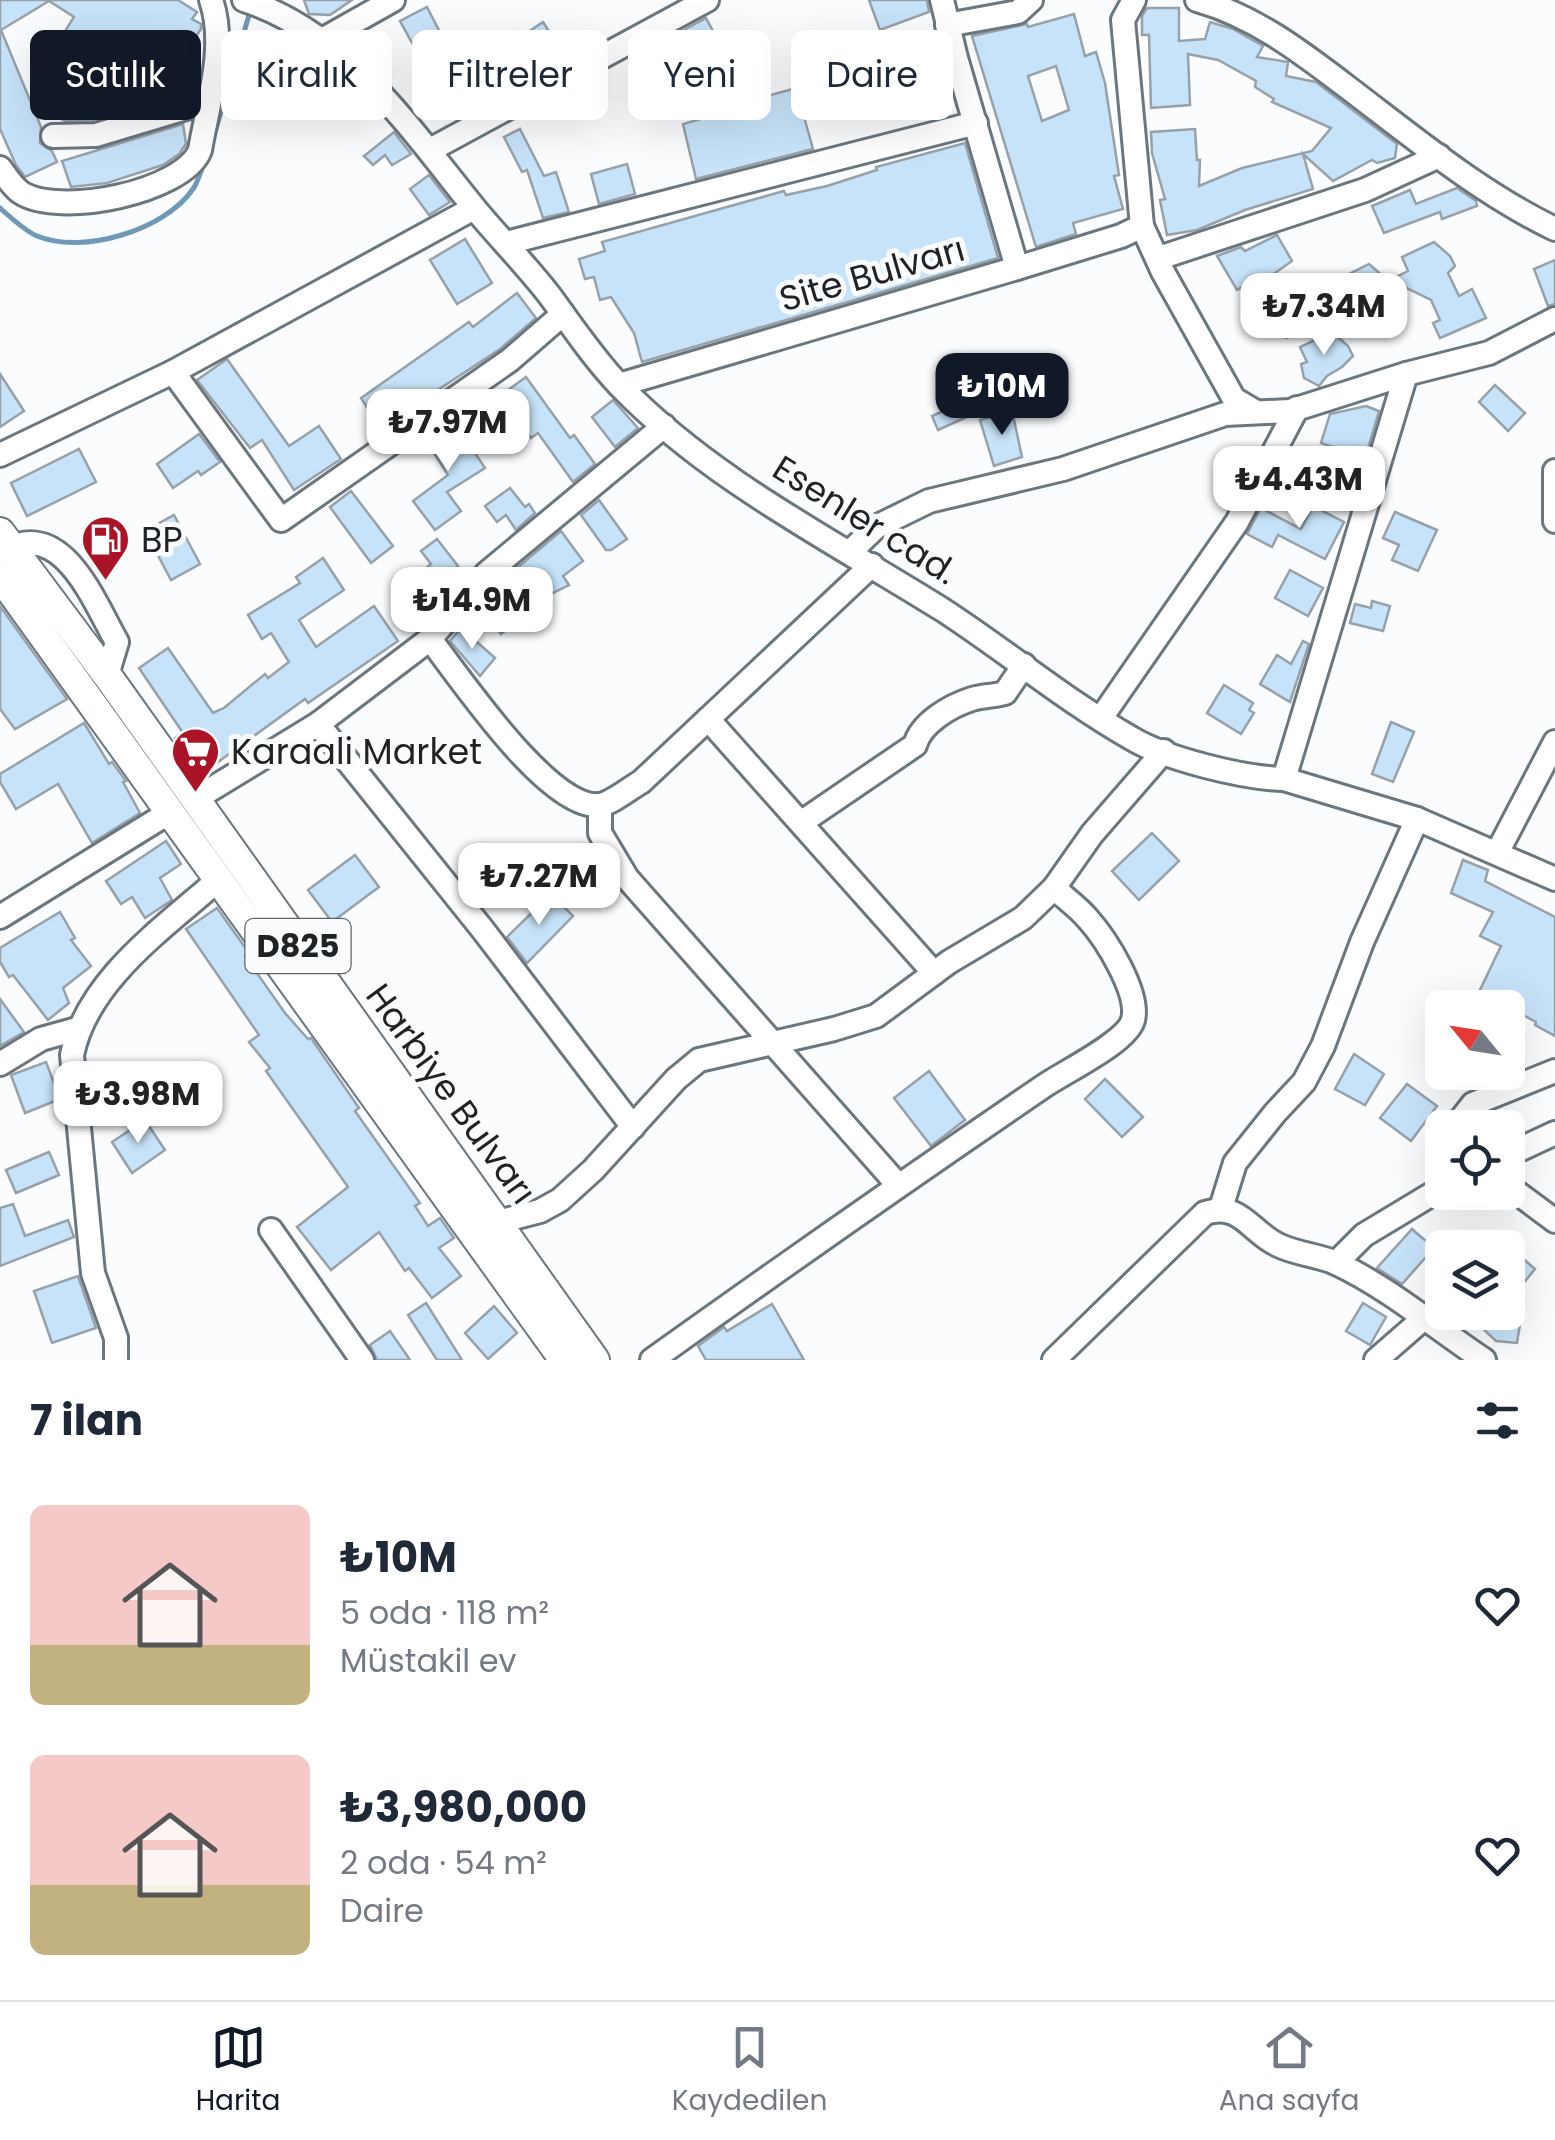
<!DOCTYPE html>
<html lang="tr">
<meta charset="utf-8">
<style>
:root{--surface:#fff;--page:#f6f6f7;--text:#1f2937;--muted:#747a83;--line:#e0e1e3;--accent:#111827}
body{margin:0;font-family:Poppins,sans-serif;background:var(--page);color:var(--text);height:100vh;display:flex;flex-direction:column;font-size:38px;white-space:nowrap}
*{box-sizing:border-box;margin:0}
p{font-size:32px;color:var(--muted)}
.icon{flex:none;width:55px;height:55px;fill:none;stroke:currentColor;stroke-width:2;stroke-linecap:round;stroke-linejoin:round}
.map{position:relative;height:1360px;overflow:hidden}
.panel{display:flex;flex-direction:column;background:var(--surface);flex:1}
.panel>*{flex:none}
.top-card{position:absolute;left:30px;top:30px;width:1000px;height:90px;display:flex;gap:20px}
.needle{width:65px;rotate:300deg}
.fabs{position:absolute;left:1425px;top:990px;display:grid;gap:20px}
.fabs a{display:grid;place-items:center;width:100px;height:100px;border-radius:15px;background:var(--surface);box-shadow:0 10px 40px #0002;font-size:50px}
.price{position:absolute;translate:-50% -85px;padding:0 22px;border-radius:20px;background:#fff;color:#222;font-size:32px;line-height:65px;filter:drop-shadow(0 2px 5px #0008)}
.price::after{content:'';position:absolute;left:50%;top:60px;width:30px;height:22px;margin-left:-15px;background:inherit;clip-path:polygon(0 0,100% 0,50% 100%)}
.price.current{background:var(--accent);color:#fff}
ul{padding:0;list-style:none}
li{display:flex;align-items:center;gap:30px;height:250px;padding:0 30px}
li span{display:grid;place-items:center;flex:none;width:280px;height:200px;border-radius:15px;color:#555}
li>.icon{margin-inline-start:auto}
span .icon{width:120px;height:120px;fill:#fffc;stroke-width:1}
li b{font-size:42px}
h2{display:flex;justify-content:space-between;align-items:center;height:120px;padding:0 30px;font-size:42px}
.tag{padding:0 35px;border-radius:15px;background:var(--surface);box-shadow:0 10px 40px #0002;font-size:35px;line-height:90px}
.tag.current{background:var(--accent);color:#fff}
.dock{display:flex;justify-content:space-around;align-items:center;height:140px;border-top:2px solid var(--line);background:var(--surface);font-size:28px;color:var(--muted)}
.dock a{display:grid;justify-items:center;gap:5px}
.dock .current{color:var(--accent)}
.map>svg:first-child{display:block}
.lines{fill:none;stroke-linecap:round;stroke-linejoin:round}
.stream{stroke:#7099b7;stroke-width:5}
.building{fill:#c7e3f9;stroke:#97a1a9;stroke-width:2.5;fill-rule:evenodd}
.minor-casing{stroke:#6c767d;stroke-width:28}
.major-casing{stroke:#6c767d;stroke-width:32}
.minor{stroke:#fff;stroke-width:22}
.major{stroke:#fff;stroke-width:28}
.labels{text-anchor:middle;stroke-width:10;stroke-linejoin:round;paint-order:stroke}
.shield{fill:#fafcfe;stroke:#616467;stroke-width:2.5}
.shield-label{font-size:32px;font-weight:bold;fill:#1f2326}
.street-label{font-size:35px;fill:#1f2326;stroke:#fafcfe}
.poi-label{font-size:35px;fill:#1f2326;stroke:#fafcfe;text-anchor:start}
</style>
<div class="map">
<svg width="1555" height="1360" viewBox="0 0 1555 1360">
<rect width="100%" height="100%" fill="#fafcfe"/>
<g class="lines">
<g class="stream">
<path d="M211,146L251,8"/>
<path d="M0,208C10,217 25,231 37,236C83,255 165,230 193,189C198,182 201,170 205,161"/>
</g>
</g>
<g class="building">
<path d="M0,0H178L197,12L192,19L201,24V29L159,89L148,82L144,89L97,59L93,66L57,44L74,17L49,1L1,30L41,127L40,143L52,151L57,162L25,177L16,165L0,129Z"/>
<path d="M304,0H352L330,15L309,14Z"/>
<path d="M869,0H927L929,12L880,30Z"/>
<path d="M427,7L448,48L422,61L400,21Z"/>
<path d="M1147,8H1179V41L1205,39L1210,22L1233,29L1263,46L1257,57L1288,62L1286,76L1316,82L1397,144L1395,158L1377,163L1372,160L1333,181L1303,154L1313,189L1245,210L1197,230L1167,235L1160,200L1165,199L1152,153L1151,132L1195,129L1197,160H1200L1199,186L1242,168L1312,151L1331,128L1272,102L1274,99L1255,87L1256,81L1218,60L1188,54L1190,105L1151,108L1149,35H1142V16Z"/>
<path d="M1074,14L1085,56L1096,52L1105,83L1119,175L1114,176L1123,209L1073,223L1076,234L1036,247L972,36L1027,24L1028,27ZM1056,66L1069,110L1042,121L1028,76Z"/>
<path d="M706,18L730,63L690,86L693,94L664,104L659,90L664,88L656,66L693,52L682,31Z"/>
<path d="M543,22L565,56L531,78L505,39L518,31L525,34Z"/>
<path d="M59,79L103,103L94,120L65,121L42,109Z"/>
<path d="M796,88L813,149L696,179L683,124L725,112L724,108Z"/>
<path d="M183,124L186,144L179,154L163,165L107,183L71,187L62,161Z"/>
<path d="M520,129L544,176L556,172L569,212L543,218L527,170L522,172L504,137Z"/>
<path d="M394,132L411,154L392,165L385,155L373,165L364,156Z"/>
<path d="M965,143L998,258L642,362L634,333L611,297L600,300L594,277L585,279L579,259L605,251L602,242L784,191L786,195L827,186L877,170L876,167Z"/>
<path d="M627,164L635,194L599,204L591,174Z"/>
<path d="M429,175L450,202L429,215L410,189Z"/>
<path d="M1457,188L1476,201L1477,206L1442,219L1440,212L1384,233L1372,206L1410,190L1416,204Z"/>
<path d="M1277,235L1292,261L1268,278L1310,313L1287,338L1267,329L1264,315L1270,312L1254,280L1237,290L1217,256L1241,247L1245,251Z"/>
<path d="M465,239L492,283L457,304L430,260Z"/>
<path d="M1434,242L1450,256L1455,266L1448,273L1459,296L1472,289L1486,318L1440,338L1433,323L1440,320L1431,300L1390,280L1408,271L1402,257Z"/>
<path d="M1555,260V304L1548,306L1534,269Z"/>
<path d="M1369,264L1393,285L1379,300L1364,308L1359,319L1326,302L1344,294L1337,280Z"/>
<path d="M517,293L536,318L500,349L380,428L361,398L469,322L473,327Z"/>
<path d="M1332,332L1348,346L1353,356L1342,367L1327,376L1319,386L1304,378L1301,364L1307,362L1300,347Z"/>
<path d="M227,359L289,446L319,426L341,459L294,490L262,440L250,448L197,380Z"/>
<path d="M0,374L24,411L0,427Z"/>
<path d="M526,377L570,438L574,435L595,464L573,482L538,433L531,438L501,395Z"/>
<path d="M1495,385L1525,413L1508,431L1479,402Z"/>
<path d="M613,400L638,428L615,447L592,417Z"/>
<path d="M966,401L971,415L938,430L932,416Z"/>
<path d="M1366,406L1379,411L1354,496L1355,455L1321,443L1330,414Z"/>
<path d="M1012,411L1022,457L994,466L980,420Z"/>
<path d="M454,421L485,468L447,492L461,511L435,530L413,501L448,475L426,440Z"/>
<path d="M199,434L220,462L201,475L198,471L173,488L157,464Z"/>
<path d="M79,449L96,482L27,516L11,483Z"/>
<path d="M510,488L525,507L529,504L535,513L516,530L506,515L497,522L485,506Z"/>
<path d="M351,491L393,546L371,563L330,507Z"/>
<path d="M599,500L627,539L611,550H606L581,515Z"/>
<path d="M1313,506L1344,522L1325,559L1278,535L1272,547L1247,534L1261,508L1301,529Z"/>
<path d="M1395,512L1437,530L1418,571L1392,560L1399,545L1383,538Z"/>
<path d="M174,515L200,564L171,580L145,531Z"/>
<path d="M561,531L583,561L563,576L569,585L551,594L501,634L479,606L498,584Z"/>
<path d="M437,539L458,566L432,587L442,599L423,615L401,590L431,564L421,551Z"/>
<path d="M323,558L344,590L299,620L316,647L374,606L398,641L308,703L305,699L200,775L175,738L183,733L139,668L168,648L213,713L224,708L265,674L268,678L289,662L271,633L262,639L248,615L300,583L296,577Z"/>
<path d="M1290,570L1323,588L1308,616L1275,598Z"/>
<path d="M1372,601L1390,606L1383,631L1350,623L1355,604L1371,608Z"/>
<path d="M0,606L67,699L15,729L0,709Z"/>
<path d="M461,628L495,658L480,676L450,641Z"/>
<path d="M1303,641L1309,644L1290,702L1260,684L1277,655L1291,664Z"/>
<path d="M1224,685L1253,703L1249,710L1254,713L1241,734L1207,713Z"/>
<path d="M1391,722L1414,732L1393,782L1372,774Z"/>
<path d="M84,723L109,764L112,762L126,781L123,782L140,813L92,843L58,784L16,809L0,782V774Z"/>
<path d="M1152,833L1179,861L1139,900L1112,871Z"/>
<path d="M166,841L181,864L160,878L172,900L145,918L132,897L121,904L106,881Z"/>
<path d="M355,855L379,887L332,922L308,890Z"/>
<path d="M1463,860L1488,870L1485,881L1555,917V1036L1535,1025L1536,1022L1479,992L1501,946L1480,936L1493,912L1451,893Z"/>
<path d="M551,894L573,916L527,963L507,937Z"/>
<path d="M217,908L249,953L245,956L285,1013L308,1039L311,1038L359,1108L355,1111L420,1203L415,1206L428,1226L440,1218L454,1238L439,1248L461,1276L432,1298L409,1268L405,1271L379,1232L331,1270L297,1227L348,1187L266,1071L270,1068L249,1042L259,1035L186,929Z"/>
<path d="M60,912L75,938L71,940L91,966L63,988L69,1003L48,1020L13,975L9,977L0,962V948Z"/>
<path d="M0,999L24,1032L0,1046Z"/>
<path d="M1354,1054L1384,1074L1365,1105L1335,1089Z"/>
<path d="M46,1062L60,1099L25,1113L11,1075Z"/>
<path d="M929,1071L965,1120L931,1146L894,1098Z"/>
<path d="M1105,1079L1143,1117L1122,1137L1085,1099Z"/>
<path d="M1407,1084L1437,1106L1411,1141L1380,1118Z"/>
<path d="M145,1120L165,1150L132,1173L112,1142Z"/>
<path d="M49,1152L59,1175L16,1193L6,1170Z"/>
<path d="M13,1204L25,1236L68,1220L74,1237L0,1266V1208Z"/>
<path d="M1412,1229L1434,1248L1402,1284L1377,1268Z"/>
<path d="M1513,1250L1535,1269L1508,1302V1258Z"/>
<path d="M78,1276L96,1328L52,1343L34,1291Z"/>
<path d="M426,1303L462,1360H437L408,1315Z"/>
<path d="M1363,1303L1386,1317L1370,1345L1346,1331Z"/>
<path d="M772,1304L804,1360H706L698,1346L724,1327L727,1331Z"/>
<path d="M494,1306L517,1333L488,1359L465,1333Z"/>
<path d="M1465,1312H1498L1496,1315L1521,1318L1517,1343L1496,1341Z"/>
<path d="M390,1331L410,1360H377L370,1345Z"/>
</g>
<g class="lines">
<defs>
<g id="minor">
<path d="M244,0C348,34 410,129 476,210C500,239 527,266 550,296C572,326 594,359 620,386C711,480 833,541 943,610C1006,651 1066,701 1131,738C1166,759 1243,778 1284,779L1417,819L1555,879"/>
<path d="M942,0L956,58L1017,268"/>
<path d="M1134,0L1123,20L1142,226L1163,272L1234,399L1256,412"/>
<path d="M1197,0C1254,16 1300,51 1347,87C1413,137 1480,193 1555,229"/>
<path d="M947,25L1018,12L1031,0"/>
<path d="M322,40L393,0"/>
<path d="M53,136L96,135L209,101"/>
<path d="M430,150L707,0"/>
<path d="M0,168C5,175 12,186 20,192C58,218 184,192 200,150C208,103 227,46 211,0"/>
<path d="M506,243L976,123"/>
<path d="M1159,258L1365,190L1439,156"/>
<path d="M173,372L281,520L510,360L563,314"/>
<path d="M619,385L1017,268L1121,236L1142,226"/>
<path d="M0,455L173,372L474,208"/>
<path d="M1555,471V521"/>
<path d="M850,552L876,527L929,501L1063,469L1225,414L1290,411L1406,374L1489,353L1555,319"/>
<path d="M0,554C61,513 93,600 117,642L107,675"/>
<path d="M430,639C459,676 549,811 600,805C612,803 630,788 641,782L872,565"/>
<path d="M1101,718L1237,522L1297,408"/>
<path d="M708,719L934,973"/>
<path d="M318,724L483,930L633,1127"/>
<path d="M1284,779L1406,374"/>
<path d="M195,799L318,724L430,639L487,573L664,426"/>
<path d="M600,805V833L627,878L898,1185"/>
<path d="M802,822L915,745C921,723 950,706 972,699C982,696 994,696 1005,693L1024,665"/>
<path d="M1497,853L1555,742"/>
<path d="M0,917L170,812"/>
<path d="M0,1064L41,1039L77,1029"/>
<path d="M1454,1128L1473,1104L1555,1071"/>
<path d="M1508,1155L1555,1133"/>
<path d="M1508,1186L1555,1221"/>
<path d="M1221,1208L1235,1163L1275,1113L1304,1082L1323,1046L1362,942L1417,819"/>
<path d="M498,1222L540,1211L560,1200L593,1170L676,1079L699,1060L834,1029L876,1016L949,962L1023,918L1054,888L1092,834L1164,751"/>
<path d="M271,1230L362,1360"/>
<path d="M1336,1263L1364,1235L1442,1188"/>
<path d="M116,1360V1338L93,1273L72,1055C87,980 164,928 219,879"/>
<path d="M652,1360C782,1267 912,1176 1044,1086C1066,1071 1127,1042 1133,1020C1140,993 1106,939 1088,919C1079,908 1065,898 1054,888"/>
<path d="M1054,1360L1205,1213C1241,1202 1249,1231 1278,1245C1296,1254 1318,1255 1336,1263C1389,1288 1436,1328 1484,1360"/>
<path d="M1376,1360L1423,1319"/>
</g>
<g id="major">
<path d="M0,532L107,675L595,1360"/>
<path d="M0,576L564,1360"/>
</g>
</defs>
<use href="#minor" class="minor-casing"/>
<use href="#major" class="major-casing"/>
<use href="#minor" class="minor"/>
<use href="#major" class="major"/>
</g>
<defs>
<symbol id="fuel-pin" viewBox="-11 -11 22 30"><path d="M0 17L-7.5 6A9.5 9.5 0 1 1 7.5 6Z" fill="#aa1426" stroke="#fafcfe"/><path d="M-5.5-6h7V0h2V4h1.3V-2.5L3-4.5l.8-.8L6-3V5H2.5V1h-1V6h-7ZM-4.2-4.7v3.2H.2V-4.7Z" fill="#fff"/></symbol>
<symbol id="supermarket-pin" viewBox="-11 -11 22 30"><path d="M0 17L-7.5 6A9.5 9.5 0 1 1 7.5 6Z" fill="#aa1426" stroke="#fafcfe"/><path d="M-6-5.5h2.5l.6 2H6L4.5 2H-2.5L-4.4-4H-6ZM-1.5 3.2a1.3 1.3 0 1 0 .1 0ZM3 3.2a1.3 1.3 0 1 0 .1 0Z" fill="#fff"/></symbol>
</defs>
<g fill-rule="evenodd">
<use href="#fuel-pin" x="78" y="512" width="55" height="75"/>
<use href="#supermarket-pin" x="168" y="724" width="55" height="75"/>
</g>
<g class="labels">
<rect class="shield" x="245.5" y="919" width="105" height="54" rx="8"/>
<g class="shield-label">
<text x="298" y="957">D825</text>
</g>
<g class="street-label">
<text transform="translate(872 274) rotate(-16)" y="12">Site Bulvarı</text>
<text transform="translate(865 520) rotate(32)" y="12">Esenler cad.</text>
<text transform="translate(451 1094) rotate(54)" y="12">Harbiye Bulvarı</text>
</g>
<g class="poi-label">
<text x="141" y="552">BP</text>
<text x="231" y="764">Karaali Market</text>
</g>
</g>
</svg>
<div class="fabs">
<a><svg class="needle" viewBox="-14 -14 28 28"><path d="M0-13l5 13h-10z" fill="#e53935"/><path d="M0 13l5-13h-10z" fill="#747a83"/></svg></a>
<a><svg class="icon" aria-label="locate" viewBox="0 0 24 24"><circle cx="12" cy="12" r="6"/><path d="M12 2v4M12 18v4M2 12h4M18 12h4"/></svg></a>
<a><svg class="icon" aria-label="layers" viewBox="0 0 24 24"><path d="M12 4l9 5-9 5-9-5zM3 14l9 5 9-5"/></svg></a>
</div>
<b class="price" style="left:1324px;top:358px">₺7.34M</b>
<b class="price current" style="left:1002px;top:438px">₺10M</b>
<b class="price" style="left:448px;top:474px">₺7.97M</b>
<b class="price" style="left:1299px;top:531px">₺4.43M</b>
<b class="price" style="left:472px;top:652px">₺14.9M</b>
<b class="price" style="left:539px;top:928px">₺7.27M</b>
<b class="price" style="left:138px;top:1146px">₺3.98M</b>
<div class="top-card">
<a class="tag current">Satılık</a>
<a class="tag">Kiralık</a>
<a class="tag">Filtreler</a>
<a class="tag">Yeni</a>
<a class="tag">Daire</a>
</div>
</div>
<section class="panel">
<h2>7 ilan<svg class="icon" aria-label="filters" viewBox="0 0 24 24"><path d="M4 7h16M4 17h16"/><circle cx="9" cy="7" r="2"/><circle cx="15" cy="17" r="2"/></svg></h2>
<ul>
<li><span style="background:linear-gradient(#f6c9c9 70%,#c2b280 0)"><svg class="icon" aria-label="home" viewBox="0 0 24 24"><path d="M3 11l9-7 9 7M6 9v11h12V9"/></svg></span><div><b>₺10M</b><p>5 oda · 118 m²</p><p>Müstakil ev</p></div><svg class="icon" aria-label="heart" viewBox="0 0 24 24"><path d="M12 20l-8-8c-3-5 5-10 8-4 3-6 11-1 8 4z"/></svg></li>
<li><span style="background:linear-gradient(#f6c9c9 65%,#c2b280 0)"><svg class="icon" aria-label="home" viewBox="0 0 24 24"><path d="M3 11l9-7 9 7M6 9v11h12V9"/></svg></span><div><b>₺3,980,000</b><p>2 oda · 54 m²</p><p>Daire</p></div><svg class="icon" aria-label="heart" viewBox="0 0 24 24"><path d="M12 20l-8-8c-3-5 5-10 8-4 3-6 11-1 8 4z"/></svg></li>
</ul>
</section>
<nav class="dock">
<a class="current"><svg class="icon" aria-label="map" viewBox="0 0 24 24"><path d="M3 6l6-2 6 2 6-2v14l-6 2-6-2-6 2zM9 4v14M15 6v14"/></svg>Harita</a>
<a><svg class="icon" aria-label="saved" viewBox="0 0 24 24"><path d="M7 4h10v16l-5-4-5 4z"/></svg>Kaydedilen</a>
<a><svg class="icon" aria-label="home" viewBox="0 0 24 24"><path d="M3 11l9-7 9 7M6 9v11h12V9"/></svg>Ana sayfa</a>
</nav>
